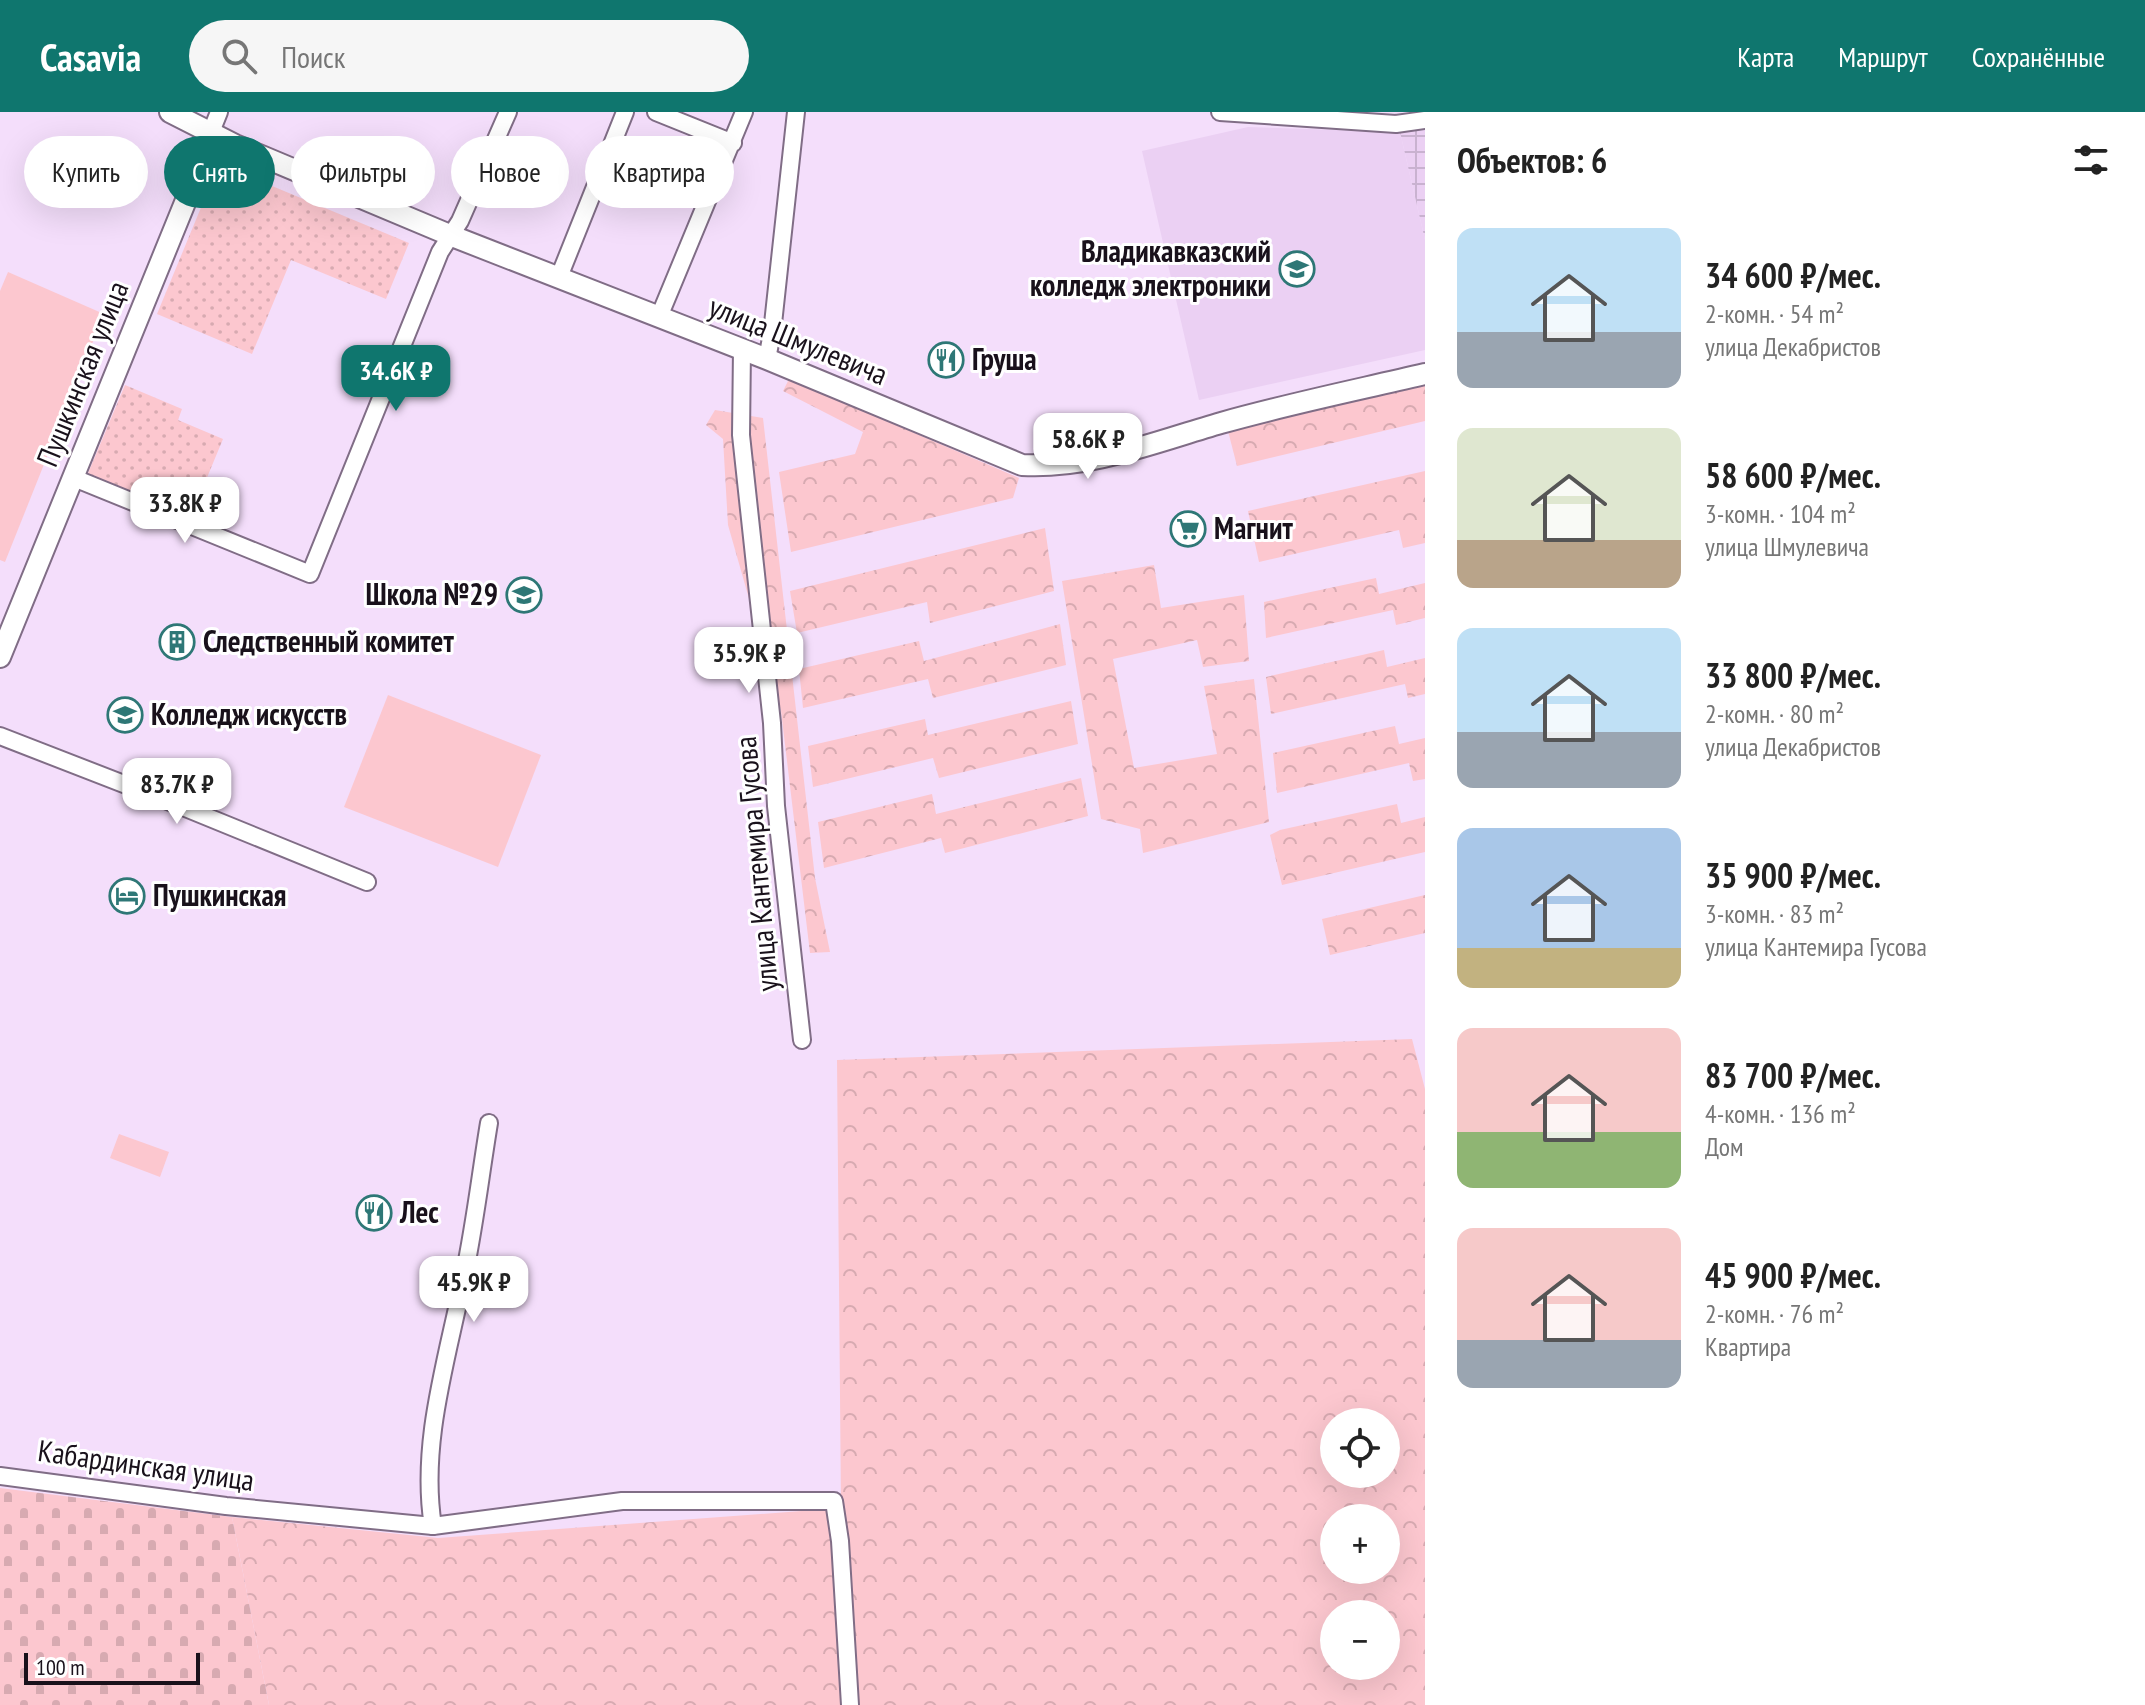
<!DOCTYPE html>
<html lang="ru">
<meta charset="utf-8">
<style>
:root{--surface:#fff;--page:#f6f6f6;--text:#222;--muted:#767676;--accent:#0f766e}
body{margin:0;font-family:"PT Sans Narrow",sans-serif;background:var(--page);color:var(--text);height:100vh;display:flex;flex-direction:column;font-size:30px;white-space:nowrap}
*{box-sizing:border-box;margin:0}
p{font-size:26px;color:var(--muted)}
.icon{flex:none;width:44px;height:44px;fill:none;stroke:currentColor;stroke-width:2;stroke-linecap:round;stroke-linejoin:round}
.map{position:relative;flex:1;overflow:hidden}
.side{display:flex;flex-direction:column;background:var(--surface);width:720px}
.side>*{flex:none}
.guide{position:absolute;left:24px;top:24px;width:760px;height:72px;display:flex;gap:16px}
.fabs{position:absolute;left:1320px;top:1296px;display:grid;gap:16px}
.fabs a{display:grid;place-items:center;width:80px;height:80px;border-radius:50%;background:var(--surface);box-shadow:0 8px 32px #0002;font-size:40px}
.scale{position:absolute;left:24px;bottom:20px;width:176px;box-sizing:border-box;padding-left:8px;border:4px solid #19111b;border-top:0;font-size:22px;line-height:28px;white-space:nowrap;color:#19111b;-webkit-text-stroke:6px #fff;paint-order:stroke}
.price{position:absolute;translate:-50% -68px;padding:0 18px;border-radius:16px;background:#fff;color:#222;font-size:26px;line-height:52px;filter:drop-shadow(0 2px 4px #0008)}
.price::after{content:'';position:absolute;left:50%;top:48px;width:24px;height:18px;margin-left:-12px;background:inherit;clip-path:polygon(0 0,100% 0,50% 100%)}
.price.current{background:var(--accent);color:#fff}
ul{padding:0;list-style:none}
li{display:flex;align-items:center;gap:24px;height:200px;padding:0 32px}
li span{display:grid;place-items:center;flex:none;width:224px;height:160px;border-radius:16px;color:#555}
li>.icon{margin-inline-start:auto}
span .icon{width:96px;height:96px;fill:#fffc;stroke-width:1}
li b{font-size:34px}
h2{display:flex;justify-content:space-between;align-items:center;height:96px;padding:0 32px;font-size:34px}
.pill{padding:0 28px;border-radius:36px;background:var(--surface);box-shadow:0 8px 32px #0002;font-size:28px;line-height:72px}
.pill.current{background:var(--accent);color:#fff}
header{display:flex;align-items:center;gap:48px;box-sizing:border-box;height:112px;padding:0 40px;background:var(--accent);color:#fff}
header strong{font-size:38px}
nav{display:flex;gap:44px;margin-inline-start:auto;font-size:28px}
.search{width:560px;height:72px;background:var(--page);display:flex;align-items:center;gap:20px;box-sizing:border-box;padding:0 28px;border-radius:44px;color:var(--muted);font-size:30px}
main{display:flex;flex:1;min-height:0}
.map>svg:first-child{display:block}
.built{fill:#ebd0f3}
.industrial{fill:url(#industrial-grid)}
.grass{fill:url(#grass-dots)}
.forest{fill:url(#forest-crowns);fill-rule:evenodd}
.cemetery{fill:url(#cemetery-stones)}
.garden{fill:#fcc7cf}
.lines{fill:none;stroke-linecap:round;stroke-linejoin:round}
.minor-casing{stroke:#806d86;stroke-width:20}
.major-casing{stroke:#806d86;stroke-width:24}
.minor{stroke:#fff;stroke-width:16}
.major{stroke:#fff;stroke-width:20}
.labels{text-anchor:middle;stroke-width:6;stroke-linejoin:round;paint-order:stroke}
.poi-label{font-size:30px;font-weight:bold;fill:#19111b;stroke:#fff;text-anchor:start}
.street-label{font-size:30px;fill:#19111b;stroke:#fff}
</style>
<header>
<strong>Casavia</strong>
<div class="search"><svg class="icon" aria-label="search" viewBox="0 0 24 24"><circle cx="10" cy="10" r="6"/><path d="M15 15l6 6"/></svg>Поиск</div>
<nav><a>Карта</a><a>Маршрут</a><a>Сохранённые</a></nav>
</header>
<main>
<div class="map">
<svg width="1425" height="1593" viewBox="0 0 1425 1593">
<defs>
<pattern id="industrial-grid" width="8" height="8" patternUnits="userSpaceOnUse" patternTransform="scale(2)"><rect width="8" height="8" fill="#ebd0f3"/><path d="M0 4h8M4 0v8" fill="none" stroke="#c9b2d0"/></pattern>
<pattern id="grass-dots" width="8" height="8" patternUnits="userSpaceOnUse" patternTransform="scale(2)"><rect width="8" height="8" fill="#fcc7cf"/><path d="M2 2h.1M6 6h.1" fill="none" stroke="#d7aab1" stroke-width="1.8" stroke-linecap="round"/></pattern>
<pattern id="forest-crowns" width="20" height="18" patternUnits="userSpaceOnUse" patternTransform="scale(2)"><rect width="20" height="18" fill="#fcc7cf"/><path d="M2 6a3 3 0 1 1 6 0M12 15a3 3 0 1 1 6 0" fill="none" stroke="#d7aab1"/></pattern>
<pattern id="cemetery-stones" width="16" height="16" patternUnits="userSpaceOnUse" patternTransform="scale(2)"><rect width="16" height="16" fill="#fcc7cf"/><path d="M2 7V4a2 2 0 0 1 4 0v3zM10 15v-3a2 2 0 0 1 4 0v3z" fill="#d7aab1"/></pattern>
</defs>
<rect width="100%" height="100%" fill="#f4defb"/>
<path class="built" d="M1248,15L1400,20L1425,128V238L1199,288L1142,39Z"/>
<path class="industrial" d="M1425,17V128L1400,20Z"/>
<g class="grass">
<path d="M219,52L409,131L386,187L291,148L252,242L157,202Z"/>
<path d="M125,273L182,297L178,308L223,327L189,409L86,366Z"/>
</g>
<g class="forest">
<path d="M789,267L1019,366L1013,386L791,440L779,360L855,342L863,320L783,279Z"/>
<path d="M1425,273V309L1237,354L1228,319Z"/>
<path d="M715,298L763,306L815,766L830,840L810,841L781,599L728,413L723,327L706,313Z"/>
<path d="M1425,359V431L1403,436L1399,418L1259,450L1248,399Z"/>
<path d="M1045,416L1054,479L930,511L927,490L797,521L790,479Z"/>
<path d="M1154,453L1161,496L1244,483L1249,549L1203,555L1197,528L1113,547L1134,656L1217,642L1204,574L1254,567L1269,710L1143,741L1140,717L1101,707L1062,469Z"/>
<path d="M1376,466L1379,482L1425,471V506L1396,513L1393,498L1266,526L1264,490Z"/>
<path d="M1060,512L1066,553L933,586L928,567L803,596L799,557L919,529L924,549Z"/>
<path d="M1384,538L1387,555L1425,546V582L1408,586L1405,572L1271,602L1266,565Z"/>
<path d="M1071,589L1078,632L939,666L933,646L813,675L808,634L925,607L928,623Z"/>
<path d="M1395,614L1399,632L1425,626V667L1413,669L1409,651L1277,681L1273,641Z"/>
<path d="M1081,666L1088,704L945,741L941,726L824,756L818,710L932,682L936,702Z"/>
<path d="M1397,692L1401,711L1425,705V740L1282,773L1270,723L1280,718Z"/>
<path d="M1425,783V821L1330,843L1322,807Z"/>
<path d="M1412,927L1425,977V1593H269L232,1405L438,1426L841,1396L837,948ZM1334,1310H1386V1362H1334ZM1334,1406H1386V1458H1334ZM1334,1502H1386V1554H1334Z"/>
</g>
<path class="cemetery" d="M0,1376L232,1405L269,1593H0Z"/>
<g class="garden">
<path d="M8,160L104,202L5,450L0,448V179Z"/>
<path d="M388,583L541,643L498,755L344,695Z"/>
<path d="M119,1022L169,1040L160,1065L110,1046Z"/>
</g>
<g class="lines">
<defs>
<g id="minor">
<path d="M656,0L733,31"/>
<path d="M1220,0L1396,12L1425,8"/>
<path d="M211,20L219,0"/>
<path d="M559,165L625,0"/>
<path d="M659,205L744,0"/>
<path d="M742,237L741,323L772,611L776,694L802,928"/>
<path d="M767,247L772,221L796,0"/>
<path d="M74,366L310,462L440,140L460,109L508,0"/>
<path d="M0,624L183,695L367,770"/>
<path d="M0,1364L226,1394L433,1414L622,1389H834L840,1429L850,1593"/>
<path d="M433,1414C420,1334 446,1251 462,1173C474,1120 480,1065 489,1011"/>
</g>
<g id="major">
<path d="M170,0L235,33L452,124L767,247L1022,353C1089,357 1158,329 1221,311C1288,292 1357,278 1425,262"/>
<path d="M0,545L204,44L211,20"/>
</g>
</defs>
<use href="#minor" class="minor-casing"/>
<use href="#major" class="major-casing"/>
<use href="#minor" class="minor"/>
<use href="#major" class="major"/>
</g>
<defs>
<symbol id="university-ring" viewBox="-11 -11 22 22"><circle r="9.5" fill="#fff" stroke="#2e7776" stroke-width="1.5"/><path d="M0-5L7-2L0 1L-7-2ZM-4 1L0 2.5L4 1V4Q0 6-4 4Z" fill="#2e7776"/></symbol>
<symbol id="restaurant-ring" viewBox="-11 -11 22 22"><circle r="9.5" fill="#fff" stroke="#2e7776" stroke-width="1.5"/><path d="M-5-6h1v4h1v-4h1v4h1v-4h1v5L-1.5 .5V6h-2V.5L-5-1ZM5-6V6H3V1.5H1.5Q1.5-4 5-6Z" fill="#2e7776"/></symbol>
<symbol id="supermarket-ring" viewBox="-11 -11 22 22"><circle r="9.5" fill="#fff" stroke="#2e7776" stroke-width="1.5"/><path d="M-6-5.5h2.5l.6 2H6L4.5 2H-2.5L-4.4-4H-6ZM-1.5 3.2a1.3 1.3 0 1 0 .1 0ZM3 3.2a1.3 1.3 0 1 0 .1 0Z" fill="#2e7776"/></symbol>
<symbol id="school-ring" viewBox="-11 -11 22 22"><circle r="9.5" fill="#fff" stroke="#2e7776" stroke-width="1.5"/><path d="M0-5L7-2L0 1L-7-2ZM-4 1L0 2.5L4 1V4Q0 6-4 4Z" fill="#2e7776"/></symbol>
<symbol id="building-ring" viewBox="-11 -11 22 22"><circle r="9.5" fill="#fff" stroke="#2e7776" stroke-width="1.5"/><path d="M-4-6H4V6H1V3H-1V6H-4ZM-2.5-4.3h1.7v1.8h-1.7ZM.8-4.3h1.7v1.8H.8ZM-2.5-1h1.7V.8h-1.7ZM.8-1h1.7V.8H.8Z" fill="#2e7776"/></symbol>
<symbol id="hotel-ring" viewBox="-11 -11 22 22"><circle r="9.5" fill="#fff" stroke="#2e7776" stroke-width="1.5"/><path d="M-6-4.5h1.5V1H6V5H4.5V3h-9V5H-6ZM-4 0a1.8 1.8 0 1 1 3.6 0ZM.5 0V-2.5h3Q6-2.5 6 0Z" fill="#2e7776"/></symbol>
</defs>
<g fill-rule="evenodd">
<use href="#university-ring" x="1277" y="137" width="40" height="40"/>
<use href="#restaurant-ring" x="926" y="228" width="40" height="40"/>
<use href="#supermarket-ring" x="1168" y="397" width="40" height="40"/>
<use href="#school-ring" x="504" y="463" width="40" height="40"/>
<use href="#building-ring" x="157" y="510" width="40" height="40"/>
<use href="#university-ring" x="105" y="583" width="40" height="40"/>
<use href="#hotel-ring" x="107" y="764" width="40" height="40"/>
<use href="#restaurant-ring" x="354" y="1081" width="40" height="40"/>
</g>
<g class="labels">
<g class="poi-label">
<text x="1271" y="150" text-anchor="end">Владикавказский<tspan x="1271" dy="34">колледж электроники</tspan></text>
<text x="972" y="258">Груша</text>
<text x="1214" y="427">Магнит</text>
<text x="498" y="493" text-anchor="end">Школа №29</text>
<text x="203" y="540">Следственный комитет</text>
<text x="151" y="613">Колледж искусств</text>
<text x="153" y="794">Пушкинская</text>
<text x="400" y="1111">Лес</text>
</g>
<g class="street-label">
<text transform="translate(798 229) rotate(22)" y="10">улица Шмулевича</text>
<text transform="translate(83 262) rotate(-68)" y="10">Пушкинская улица</text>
<text transform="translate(757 752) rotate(-95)" y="10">улица Кантемира Гусова</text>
<text transform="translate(146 1354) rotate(8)" y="10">Кабардинская улица</text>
</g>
</g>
</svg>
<div class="fabs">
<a><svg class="icon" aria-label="locate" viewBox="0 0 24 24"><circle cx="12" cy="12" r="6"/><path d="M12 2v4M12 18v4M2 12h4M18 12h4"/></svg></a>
<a>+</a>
<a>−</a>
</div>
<div class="scale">100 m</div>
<b class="price current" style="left:396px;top:301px">34.6K ₽</b>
<b class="price" style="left:1088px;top:369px">58.6K ₽</b>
<b class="price" style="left:185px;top:433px">33.8K ₽</b>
<b class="price" style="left:749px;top:583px">35.9K ₽</b>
<b class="price" style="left:177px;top:714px">83.7K ₽</b>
<b class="price" style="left:474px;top:1212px">45.9K ₽</b>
<div class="guide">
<a class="pill">Купить</a>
<a class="pill current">Снять</a>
<a class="pill">Фильтры</a>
<a class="pill">Новое</a>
<a class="pill">Квартира</a>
</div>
</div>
<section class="side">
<h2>Объектов: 6<svg class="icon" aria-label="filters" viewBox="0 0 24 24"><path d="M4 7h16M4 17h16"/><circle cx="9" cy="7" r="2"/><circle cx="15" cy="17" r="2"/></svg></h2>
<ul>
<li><span style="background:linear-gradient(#bfe0f5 65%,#9aa5b1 0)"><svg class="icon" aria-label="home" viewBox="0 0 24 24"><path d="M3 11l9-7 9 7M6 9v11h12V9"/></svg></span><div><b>34 600 ₽/мес.</b><p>2-комн. · 54 m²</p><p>улица Декабристов</p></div></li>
<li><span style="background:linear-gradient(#dfe7d0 70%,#b9a48a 0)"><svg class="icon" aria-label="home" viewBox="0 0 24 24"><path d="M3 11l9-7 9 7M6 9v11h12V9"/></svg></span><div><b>58 600 ₽/мес.</b><p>3-комн. · 104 m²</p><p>улица Шмулевича</p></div></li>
<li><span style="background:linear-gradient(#bfe0f5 65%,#9aa5b1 0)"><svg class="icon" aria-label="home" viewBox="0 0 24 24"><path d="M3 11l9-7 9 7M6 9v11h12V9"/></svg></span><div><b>33 800 ₽/мес.</b><p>2-комн. · 80 m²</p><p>улица Декабристов</p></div></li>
<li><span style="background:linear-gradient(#a9c7e8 75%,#c2b280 0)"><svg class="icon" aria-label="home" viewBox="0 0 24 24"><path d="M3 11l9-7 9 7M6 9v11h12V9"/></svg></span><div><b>35 900 ₽/мес.</b><p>3-комн. · 83 m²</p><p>улица Кантемира Гусова</p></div></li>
<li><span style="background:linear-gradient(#f6c9c9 65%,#8fb573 0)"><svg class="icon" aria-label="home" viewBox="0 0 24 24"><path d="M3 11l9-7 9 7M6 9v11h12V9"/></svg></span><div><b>83 700 ₽/мес.</b><p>4-комн. · 136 m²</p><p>Дом</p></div></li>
<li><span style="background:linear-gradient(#f6c9c9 70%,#9aa5b1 0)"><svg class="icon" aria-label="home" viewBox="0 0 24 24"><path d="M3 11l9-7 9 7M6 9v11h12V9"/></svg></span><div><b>45 900 ₽/мес.</b><p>2-комн. · 76 m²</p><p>Квартира</p></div></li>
</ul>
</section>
</main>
